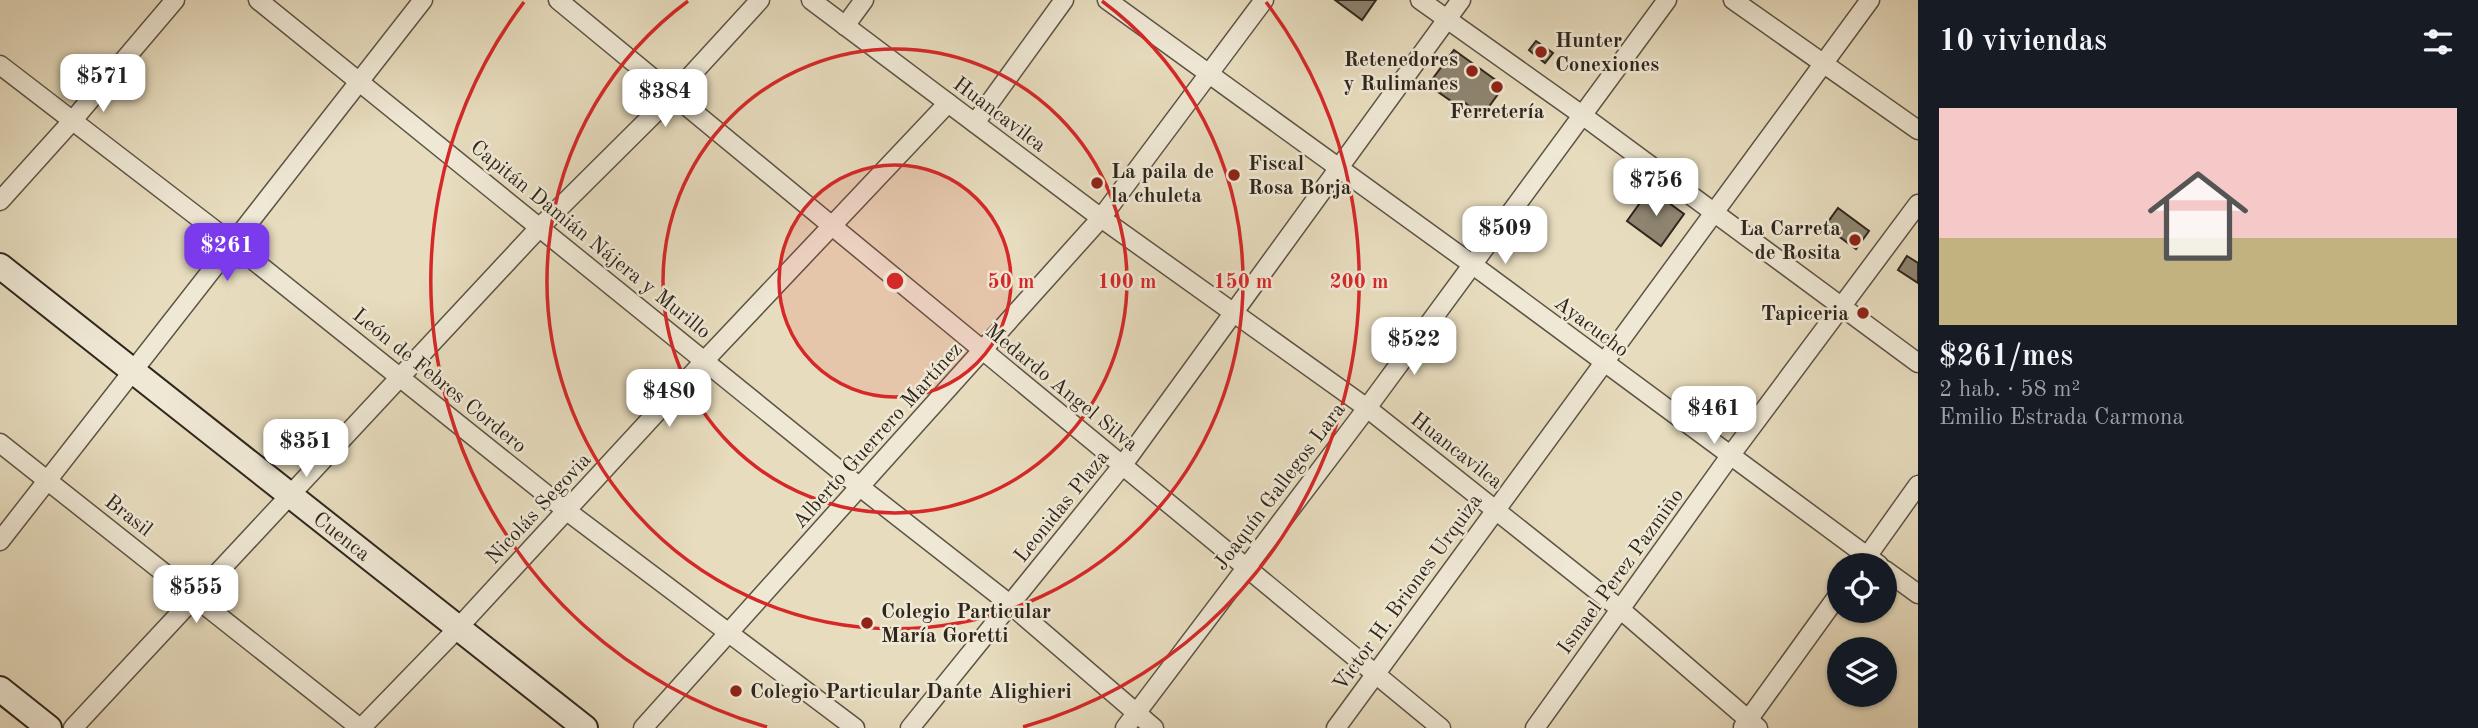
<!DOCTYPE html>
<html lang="es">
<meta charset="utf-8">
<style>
:root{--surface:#171b24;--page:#20242c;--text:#f1f3f6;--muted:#9ea1a6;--accent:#7c3aed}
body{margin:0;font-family:"Old Standard TT",serif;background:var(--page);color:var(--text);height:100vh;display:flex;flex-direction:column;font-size:26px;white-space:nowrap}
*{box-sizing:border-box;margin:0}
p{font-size:23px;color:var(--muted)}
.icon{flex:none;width:38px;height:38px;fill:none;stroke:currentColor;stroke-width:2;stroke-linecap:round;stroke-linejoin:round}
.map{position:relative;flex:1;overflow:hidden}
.sheet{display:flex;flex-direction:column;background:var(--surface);width:560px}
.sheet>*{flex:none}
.tools{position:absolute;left:1827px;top:553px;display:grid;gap:14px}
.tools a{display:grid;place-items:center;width:70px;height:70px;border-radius:50%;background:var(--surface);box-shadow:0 2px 5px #0004;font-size:35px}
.price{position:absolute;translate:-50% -60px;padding:0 16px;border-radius:14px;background:#fff;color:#222;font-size:23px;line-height:46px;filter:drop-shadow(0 2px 4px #0008)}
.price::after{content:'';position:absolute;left:50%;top:42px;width:21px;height:16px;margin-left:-10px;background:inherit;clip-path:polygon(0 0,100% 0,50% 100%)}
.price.selected{background:var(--accent);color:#fff}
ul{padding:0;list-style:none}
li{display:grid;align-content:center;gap:14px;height:371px;padding:0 21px}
li span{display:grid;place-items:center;height:217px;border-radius:0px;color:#555}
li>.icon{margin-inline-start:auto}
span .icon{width:126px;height:126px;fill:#fffc;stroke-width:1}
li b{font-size:30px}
h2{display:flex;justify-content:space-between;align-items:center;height:84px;padding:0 21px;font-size:30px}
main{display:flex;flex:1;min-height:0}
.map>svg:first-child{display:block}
.building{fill:#8e8571;stroke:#2e261d;stroke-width:2}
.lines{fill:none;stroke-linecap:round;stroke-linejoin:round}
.street-casing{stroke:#5c5445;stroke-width:21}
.secondary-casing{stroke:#2e261d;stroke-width:28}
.street{stroke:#efe8d5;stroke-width:18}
.secondary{stroke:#efe8d5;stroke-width:24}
.ring{fill:none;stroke:#d62828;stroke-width:3.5}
.poi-dot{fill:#8f2418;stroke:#efe8d5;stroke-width:2.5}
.labels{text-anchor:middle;stroke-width:5;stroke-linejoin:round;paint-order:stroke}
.poi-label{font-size:21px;font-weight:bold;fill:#2e261d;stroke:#efe8d5;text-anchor:start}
.street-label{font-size:21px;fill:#2e261d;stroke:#efe8d5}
.centre{fill:#d62828;stroke:#efe8d5;stroke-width:3.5}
.ring-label{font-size:21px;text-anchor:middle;font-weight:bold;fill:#d62828;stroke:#efe8d5;stroke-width:5;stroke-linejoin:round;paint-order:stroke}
</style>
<main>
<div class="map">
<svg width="1918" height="728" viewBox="0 0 1918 728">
<rect width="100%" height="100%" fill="#e7dcbe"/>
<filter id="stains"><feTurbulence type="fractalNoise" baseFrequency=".00286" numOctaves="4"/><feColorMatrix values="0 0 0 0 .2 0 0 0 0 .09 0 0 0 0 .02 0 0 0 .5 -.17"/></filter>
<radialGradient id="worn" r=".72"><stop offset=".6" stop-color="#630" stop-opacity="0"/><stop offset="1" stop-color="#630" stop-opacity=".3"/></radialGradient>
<g class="building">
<path d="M1335,0H1376L1362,20Z"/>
<path d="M1536,41L1553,53L1545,63L1529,50Z"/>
<path d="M1454,50L1504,86L1482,116L1465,103L1461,108L1428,85Z"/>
<path d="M1650,189L1684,214L1661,246L1627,221Z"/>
<path d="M1838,208L1869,231L1856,249L1825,226Z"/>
<path d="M1907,256L1918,263V283L1898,270Z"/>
</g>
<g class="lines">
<defs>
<g id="street">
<path d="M258,0L860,487L1011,605L1154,728"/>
<path d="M558,0L1441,728"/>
<path d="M811,0L1101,218L1367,408L1620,609L1758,728"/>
<path d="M1107,0L1473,265L1879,565"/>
<path d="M1420,0L1582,115L1918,363"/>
<path d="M1733,0L1918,130"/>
<path d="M845,26L864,0"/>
<path d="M0,65L233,244L567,511L855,728"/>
<path d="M975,123L1064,0"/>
<path d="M0,201L73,120L175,0"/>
<path d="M0,443L360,728"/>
<path d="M0,541L423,0"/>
<path d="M1861,565L1918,485"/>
<path d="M1885,570L1918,594"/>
<path d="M1743,727L1839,594"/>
<path d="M73,728L539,228L672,96L760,0"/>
<path d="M361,728L458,628L705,360L948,103"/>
<path d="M643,728L1101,218L1264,0"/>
<path d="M910,728L1122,466L1461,0"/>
<path d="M1125,728L1367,408L1667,0"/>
<path d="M1336,728L1870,0"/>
<path d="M1535,728L1730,456L1918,204"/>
</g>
<g id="secondary">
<path d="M0,266L585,728"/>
<path d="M0,689L49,728"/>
</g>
</defs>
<use href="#street" class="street-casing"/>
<use href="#secondary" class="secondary-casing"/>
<use href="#street" class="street"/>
<use href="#secondary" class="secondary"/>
</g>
<circle cx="895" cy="281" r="116" fill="#d62828" fill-opacity=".12"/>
<g class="ring">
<circle cx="895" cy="281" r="116"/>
<circle cx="895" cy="281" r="232"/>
<path d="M1102 1A348 348 0 1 1 688 1"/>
<path d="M767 727A464 464 0 0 1 524 2M1266 2A464 464 0 0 1 1023 727"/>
</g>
<g class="poi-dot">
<circle cx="1541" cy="52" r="7"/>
<circle cx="1472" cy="71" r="7"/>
<circle cx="1497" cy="87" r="7"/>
<circle cx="1234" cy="175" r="7"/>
<circle cx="1097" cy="183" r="7"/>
<circle cx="1855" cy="240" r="7"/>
<circle cx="1863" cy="313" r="7"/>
<circle cx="867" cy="623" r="7"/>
<circle cx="736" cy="691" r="7"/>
</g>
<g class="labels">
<g class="poi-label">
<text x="1555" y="47">Hunter<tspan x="1555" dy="24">Conexiones</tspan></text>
<text x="1458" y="66" text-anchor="end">Retenedores<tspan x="1458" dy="24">y Rulimanes</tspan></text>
<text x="1497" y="118" text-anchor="middle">Ferretería</text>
<text x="1248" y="170">Fiscal<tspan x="1248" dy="24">Rosa Borja</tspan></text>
<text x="1111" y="178">La paila de<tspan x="1111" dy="24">la chuleta</tspan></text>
<text x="1841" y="235" text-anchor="end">La Carreta<tspan x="1841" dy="24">de Rosita</tspan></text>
<text x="1849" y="320" text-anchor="end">Tapiceria</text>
<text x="881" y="618">Colegio Particular<tspan x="881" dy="24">María Goretti</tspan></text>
<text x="750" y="698">Colegio Particular Dante Alighieri</text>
</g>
<g class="street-label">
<text transform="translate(1000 114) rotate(37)" y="7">Huancavilca</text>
<text transform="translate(591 239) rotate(39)" y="7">Capitán Damián Nájera y Murillo</text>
<text transform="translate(1592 326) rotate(37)" y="7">Ayacucho</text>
<text transform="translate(440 380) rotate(39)" y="7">León de Febres Cordero</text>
<text transform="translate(1062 387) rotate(39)" y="7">Medardo Angel Silva</text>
<text transform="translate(877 435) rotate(-48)" y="7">Alberto Guerrero Martínez</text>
<text transform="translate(1457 450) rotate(38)" y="7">Huancavilca</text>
<text transform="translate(1279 486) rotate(-53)" y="7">Joaquín Gallegos Lara</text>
<text transform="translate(1061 506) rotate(-51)" y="7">Leonidas Plaza</text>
<text transform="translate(538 508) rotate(-47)" y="7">Nicolás Segovia</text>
<text transform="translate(129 515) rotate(38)" y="7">Brasil</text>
<text transform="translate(342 536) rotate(38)" y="7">Cuenca</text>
<text transform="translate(1620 571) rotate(-54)" y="7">Ismael Perez Pazmiño</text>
<text transform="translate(1407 592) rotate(-54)" y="7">Victor H. Briones Urquiza</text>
</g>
</g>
<circle cx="895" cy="281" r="10" class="centre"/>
<g class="ring-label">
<text x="1011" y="288">50 m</text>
<text x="1127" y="288">100 m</text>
<text x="1243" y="288">150 m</text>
<text x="1359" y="288">200 m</text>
</g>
<rect width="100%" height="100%" filter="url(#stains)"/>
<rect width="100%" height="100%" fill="url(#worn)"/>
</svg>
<div class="tools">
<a><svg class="icon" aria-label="locate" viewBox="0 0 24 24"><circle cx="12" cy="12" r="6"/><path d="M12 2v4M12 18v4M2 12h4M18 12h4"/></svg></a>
<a><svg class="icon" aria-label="layers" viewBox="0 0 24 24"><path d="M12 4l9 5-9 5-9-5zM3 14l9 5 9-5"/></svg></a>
</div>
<b class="price" style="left:103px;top:114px">$571</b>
<b class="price" style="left:665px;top:129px">$384</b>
<b class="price" style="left:1656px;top:218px">$756</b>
<b class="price" style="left:1505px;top:266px">$509</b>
<b class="price selected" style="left:227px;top:283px">$261</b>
<b class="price" style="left:1414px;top:377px">$522</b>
<b class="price" style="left:669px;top:429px">$480</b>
<b class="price" style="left:1714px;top:446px">$461</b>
<b class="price" style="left:306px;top:479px">$351</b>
<b class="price" style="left:196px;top:625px">$555</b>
</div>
<section class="sheet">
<h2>10 viviendas<svg class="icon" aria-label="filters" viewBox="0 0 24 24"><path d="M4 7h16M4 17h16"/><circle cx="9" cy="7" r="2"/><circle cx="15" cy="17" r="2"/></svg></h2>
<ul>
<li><span style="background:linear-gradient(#f6c9c9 60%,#c2b280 0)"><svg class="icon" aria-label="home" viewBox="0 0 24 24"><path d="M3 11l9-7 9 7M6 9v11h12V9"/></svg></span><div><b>$261/mes</b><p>2 hab. · 58 m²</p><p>Emilio Estrada Carmona</p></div></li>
</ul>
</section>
</main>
